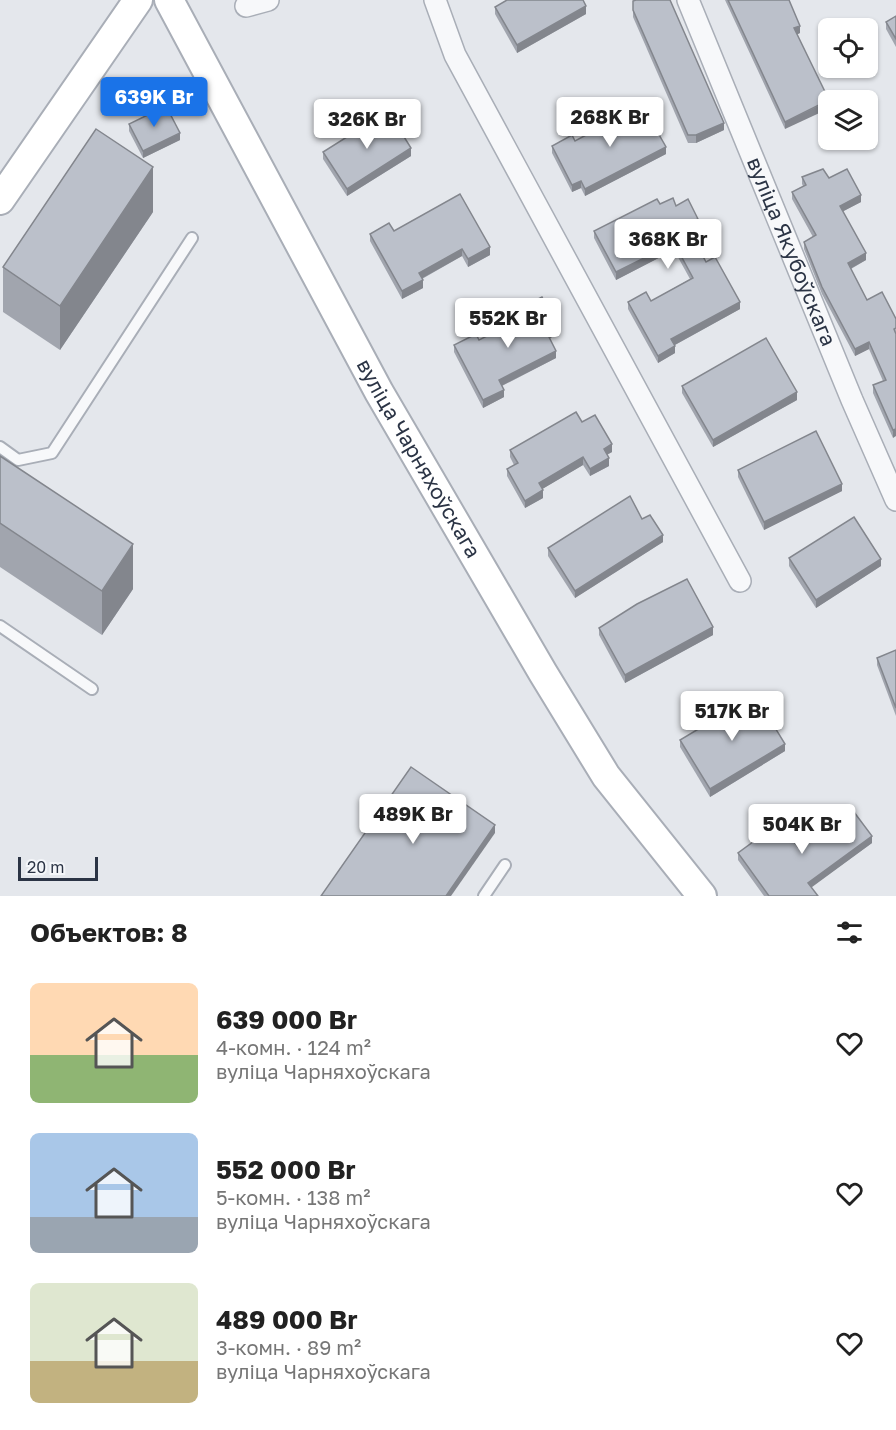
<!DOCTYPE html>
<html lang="ru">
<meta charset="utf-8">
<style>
:root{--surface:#fff;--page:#f2f2f2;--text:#222;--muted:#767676;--accent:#1a73e8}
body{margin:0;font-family:"Golos Text",sans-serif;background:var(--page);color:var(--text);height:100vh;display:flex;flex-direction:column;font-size:22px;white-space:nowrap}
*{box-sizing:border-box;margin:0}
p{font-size:20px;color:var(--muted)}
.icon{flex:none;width:33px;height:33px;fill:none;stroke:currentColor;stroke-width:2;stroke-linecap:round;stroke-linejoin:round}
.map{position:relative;height:896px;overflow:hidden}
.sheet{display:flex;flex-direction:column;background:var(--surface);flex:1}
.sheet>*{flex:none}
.buttons{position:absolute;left:818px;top:18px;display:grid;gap:12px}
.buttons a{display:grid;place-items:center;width:60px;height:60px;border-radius:9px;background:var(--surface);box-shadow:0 2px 4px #0004;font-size:30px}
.scale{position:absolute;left:18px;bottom:15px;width:80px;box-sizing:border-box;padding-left:6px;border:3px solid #2b3445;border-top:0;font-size:16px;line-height:21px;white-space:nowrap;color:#2b3445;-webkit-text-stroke:4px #f4f6f9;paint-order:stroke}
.price{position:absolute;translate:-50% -51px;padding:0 14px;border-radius:6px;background:#fff;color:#222;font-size:20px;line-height:39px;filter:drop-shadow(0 2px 3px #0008)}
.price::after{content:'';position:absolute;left:50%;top:36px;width:18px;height:14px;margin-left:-9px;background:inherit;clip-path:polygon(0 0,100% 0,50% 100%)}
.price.selected{background:var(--accent);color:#fff}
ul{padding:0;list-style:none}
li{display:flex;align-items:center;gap:18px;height:150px;padding:0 30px}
li span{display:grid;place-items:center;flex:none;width:168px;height:120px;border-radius:9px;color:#555}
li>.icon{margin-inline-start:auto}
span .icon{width:72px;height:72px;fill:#fffc;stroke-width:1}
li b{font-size:26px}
h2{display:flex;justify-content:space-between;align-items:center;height:72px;padding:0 30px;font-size:26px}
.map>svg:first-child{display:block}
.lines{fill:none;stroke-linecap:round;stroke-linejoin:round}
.lane-casing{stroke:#a9aeb7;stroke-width:14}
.street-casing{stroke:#a9aeb7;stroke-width:24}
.secondary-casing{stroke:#a9aeb7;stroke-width:32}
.lane{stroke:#f7f8fa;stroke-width:10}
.street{stroke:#f7f8fa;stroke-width:21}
.secondary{stroke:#fff;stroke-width:28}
.wall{fill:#a1a5ae}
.shaded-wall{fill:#83868d}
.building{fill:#bbc0ca;stroke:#83868d;stroke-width:1.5}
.labels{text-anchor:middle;stroke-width:4.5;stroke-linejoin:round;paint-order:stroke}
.street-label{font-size:21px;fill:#2b3445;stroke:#f4f6f9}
</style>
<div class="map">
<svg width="896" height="896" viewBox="0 0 896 896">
<rect width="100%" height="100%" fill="#e4e7ec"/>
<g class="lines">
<defs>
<g id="lane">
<path d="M0,447L18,460L52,453L192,238"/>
<path d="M0,626L92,689"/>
<path d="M484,896L505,865"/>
</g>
<g id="street">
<path d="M435,0L455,55L740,581"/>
<path id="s1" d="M688,0L852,400L896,500"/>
<path d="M246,6L268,0"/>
</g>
<g id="secondary">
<path id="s2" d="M169,0L379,392L543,673L606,776L702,896"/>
<path d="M0,200L138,0"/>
</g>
</defs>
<use href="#lane" class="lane-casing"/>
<use href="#street" class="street-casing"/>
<use href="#secondary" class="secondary-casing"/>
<use href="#lane" class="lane"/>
<use href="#street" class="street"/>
<use href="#secondary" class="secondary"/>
</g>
<g class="wall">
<path d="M725,0H789L800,33L797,34L785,129Z"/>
<path d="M633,1L724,130L696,143H688L633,17Z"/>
<path d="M495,7L586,14L517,53L495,14Z"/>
<path d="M896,16V47L886,29V22Z"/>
<path d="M621,113L666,154L585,196L581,188L572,192L552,153V146L575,141L621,117Z"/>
<path d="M129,124L180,140L143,158L129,131Z"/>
<path d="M323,152L411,156L347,196L323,159Z"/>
<path d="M802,177L829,178L861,202L843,211L866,260L851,269L867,300L896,319L893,438L873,393V385L883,381L869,349L855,356L822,294L804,249V242L813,237L792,199V192L803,186L802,184Z"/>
<path d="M660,204L676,206L698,226L690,230L706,262L740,309L675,345V353L658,363L628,309V302L651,301L690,279L674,250L616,280L594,238V231Z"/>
<path d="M153,212L60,350L3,312V267Z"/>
<path d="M394,231L490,255L468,267L462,256L422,279L423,288L402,299L370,241V234Z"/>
<path d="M520,308L557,334L550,338L556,358L502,386L504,397L483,408L454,352V345L479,340L522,318L520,315Z"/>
<path d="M682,386L797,400L713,447L682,393Z"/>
<path d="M582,422L612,452L607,455L609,466L590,476L583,465L542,489L543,498L525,508L507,476V469L514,465L510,457V450Z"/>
<path d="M0,456L133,589L102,635L0,567Z"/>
<path d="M738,470L842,491L764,530L738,477Z"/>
<path d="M642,519L663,542L575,598L548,556V548Z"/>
<path d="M789,558L881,566L816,608L789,566Z"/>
<path d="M599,628L713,635L625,683L599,635Z"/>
<path d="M896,650V716L877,665V658Z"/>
<path d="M680,740L785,751L710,797L680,747Z"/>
<path d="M872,843L811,887L818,896H764L738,860V853L798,847Z"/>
</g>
<g class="shaded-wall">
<path d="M586,6V14L517,53V45Z"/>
<path d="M800,26V33L794,36V28Z"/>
<path d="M828,101V109L785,129V122Z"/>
<path d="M724,123V130L696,143V135Z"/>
<path d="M180,133V140L143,158V151Z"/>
<path d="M666,147V154L585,196V189Z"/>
<path d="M411,148V156L347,196V189Z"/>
<path d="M153,167V212L60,350V306Z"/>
<path d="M581,181V188L572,192V185Z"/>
<path d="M861,195V202L840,213V206Z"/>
<path d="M698,219V226L686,232V224Z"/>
<path d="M674,243V250L616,280V272Z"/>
<path d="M490,247V255L468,267V259Z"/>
<path d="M462,249V256L419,280V273Z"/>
<path d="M866,253V260L848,270V263Z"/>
<path d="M423,280V288L402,299V291Z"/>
<path d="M740,302V309L671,347V339Z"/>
<path d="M557,327V334L547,340V333Z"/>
<path d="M869,342V349L855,356V349Z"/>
<path d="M675,346V353L658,363V356Z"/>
<path d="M556,351V358L499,387V380Z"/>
<path d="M504,390V397L483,408V400Z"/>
<path d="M797,392V400L713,447V440Z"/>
<path d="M896,429V436L893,438V430Z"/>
<path d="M612,444V452L604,456V449Z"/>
<path d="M583,457V465L539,491V483Z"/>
<path d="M609,458V466L590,476V469Z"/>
<path d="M842,484V491L764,530V522Z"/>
<path d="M543,490V498L525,508V501Z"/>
<path d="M663,535V542L575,598V591Z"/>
<path d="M133,544V589L102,635V591Z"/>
<path d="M881,559V566L816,608V600Z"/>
<path d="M713,627V635L625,683V675Z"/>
<path d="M785,744V751L710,797V789Z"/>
<path d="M495,825V833L451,896H446Z"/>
<path d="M872,836V843L808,890V883Z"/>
</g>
<g class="building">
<path d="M507,0H583L586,6L517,45L495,7Z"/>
<path d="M636,0H670L724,123L696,135H688L633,10V1Z"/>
<path d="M728,0H789L800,26L794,28L829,100L785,122Z"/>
<path d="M896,16V39L886,22Z"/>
<path d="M641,103L666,147L585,189L581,181L572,185L552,146L572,135L575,141L622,116L621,113Z"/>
<path d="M166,106L180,133L143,151L129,124Z"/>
<path d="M388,111L411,148L347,189L323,152Z"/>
<path d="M96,129L153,167L60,306L3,267Z"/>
<path d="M823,169L829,178L847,169L861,195L840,206L866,253L848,263L867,300L882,292L896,319V328L894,329L896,334V429L893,430L873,385L886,380L869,342L855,349L822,287L804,242L816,235L792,192L806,185L802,177Z"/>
<path d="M460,194L490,247L468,259L462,249L419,273L423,280L402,291L370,234L389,223L394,231Z"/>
<path d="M673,198L676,206L688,199L698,219L686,224L706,262L715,257L740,302L671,339L675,346L658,356L628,302L646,292L651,301L693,278L674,243L616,272L594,231L657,199L660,204Z"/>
<path d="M542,297L557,327L547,333L556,351L499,380L504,390L483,400L454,345L476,334L479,340L525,317L520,308Z"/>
<path d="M766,338L797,392L713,440L682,386Z"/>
<path d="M576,412L582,422L595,415L612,444L604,449L609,458L590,469L583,457L539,483L543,490L525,501L507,469L518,463L510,450Z"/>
<path d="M816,431L842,484L764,522L738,470Z"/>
<path d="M0,456L133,544L102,591L0,523Z"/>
<path d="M630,496L642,519L650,515L663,535L575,591L548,548Z"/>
<path d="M854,517L881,559L816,600L789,558Z"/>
<path d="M687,579L713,627L625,675L599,628L637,604Z"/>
<path d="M896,650V708L877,658Z"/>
<path d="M755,695L785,744L710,789L680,740Z"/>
<path d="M411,767L495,825L446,896H321Z"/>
<path d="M851,808L872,836L808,883L818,896H769L738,853L780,822L798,847Z"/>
</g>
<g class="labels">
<g class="street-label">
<text dy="7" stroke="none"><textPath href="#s1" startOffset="272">вуліца Якубоўскага</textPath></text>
<text dy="7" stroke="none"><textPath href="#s2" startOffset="522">вуліца Чарняхоўскага</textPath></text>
</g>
</g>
</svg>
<div class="buttons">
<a><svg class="icon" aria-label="locate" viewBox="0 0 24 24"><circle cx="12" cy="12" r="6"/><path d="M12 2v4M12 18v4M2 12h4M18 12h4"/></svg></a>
<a><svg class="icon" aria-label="layers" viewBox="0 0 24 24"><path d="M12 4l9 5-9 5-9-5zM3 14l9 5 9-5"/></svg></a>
</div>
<div class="scale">20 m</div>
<b class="price selected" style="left:154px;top:128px">639K Br</b>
<b class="price" style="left:610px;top:148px">268K Br</b>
<b class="price" style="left:367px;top:150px">326K Br</b>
<b class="price" style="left:668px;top:270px">368K Br</b>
<b class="price" style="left:508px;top:349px">552K Br</b>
<b class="price" style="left:732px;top:742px">517K Br</b>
<b class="price" style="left:413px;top:845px">489K Br</b>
<b class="price" style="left:802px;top:855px">504K Br</b>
</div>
<section class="sheet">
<h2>Объектов: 8<svg class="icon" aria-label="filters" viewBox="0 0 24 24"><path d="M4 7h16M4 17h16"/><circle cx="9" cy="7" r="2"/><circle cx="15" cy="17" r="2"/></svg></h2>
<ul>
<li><span style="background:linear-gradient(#ffd9b3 60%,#8fb573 0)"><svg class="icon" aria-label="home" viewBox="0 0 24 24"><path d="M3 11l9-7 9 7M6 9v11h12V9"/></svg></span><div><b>639 000 Br</b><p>4-комн. · 124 m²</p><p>вуліца Чарняхоўскага</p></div><svg class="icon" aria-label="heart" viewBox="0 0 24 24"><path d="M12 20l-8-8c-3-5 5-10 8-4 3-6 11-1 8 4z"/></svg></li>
<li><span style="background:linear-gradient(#a9c7e8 70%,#9aa5b1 0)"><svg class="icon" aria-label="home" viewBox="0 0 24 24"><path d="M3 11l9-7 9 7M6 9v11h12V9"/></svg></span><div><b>552 000 Br</b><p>5-комн. · 138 m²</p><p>вуліца Чарняхоўскага</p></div><svg class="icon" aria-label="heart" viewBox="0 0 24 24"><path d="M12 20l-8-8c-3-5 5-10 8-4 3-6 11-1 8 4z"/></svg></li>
<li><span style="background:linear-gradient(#dfe7d0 65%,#c2b280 0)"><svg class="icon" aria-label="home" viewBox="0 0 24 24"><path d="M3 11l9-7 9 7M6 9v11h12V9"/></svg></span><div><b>489 000 Br</b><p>3-комн. · 89 m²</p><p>вуліца Чарняхоўскага</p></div><svg class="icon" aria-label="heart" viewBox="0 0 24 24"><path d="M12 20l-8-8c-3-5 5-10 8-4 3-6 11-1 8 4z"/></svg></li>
</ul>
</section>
